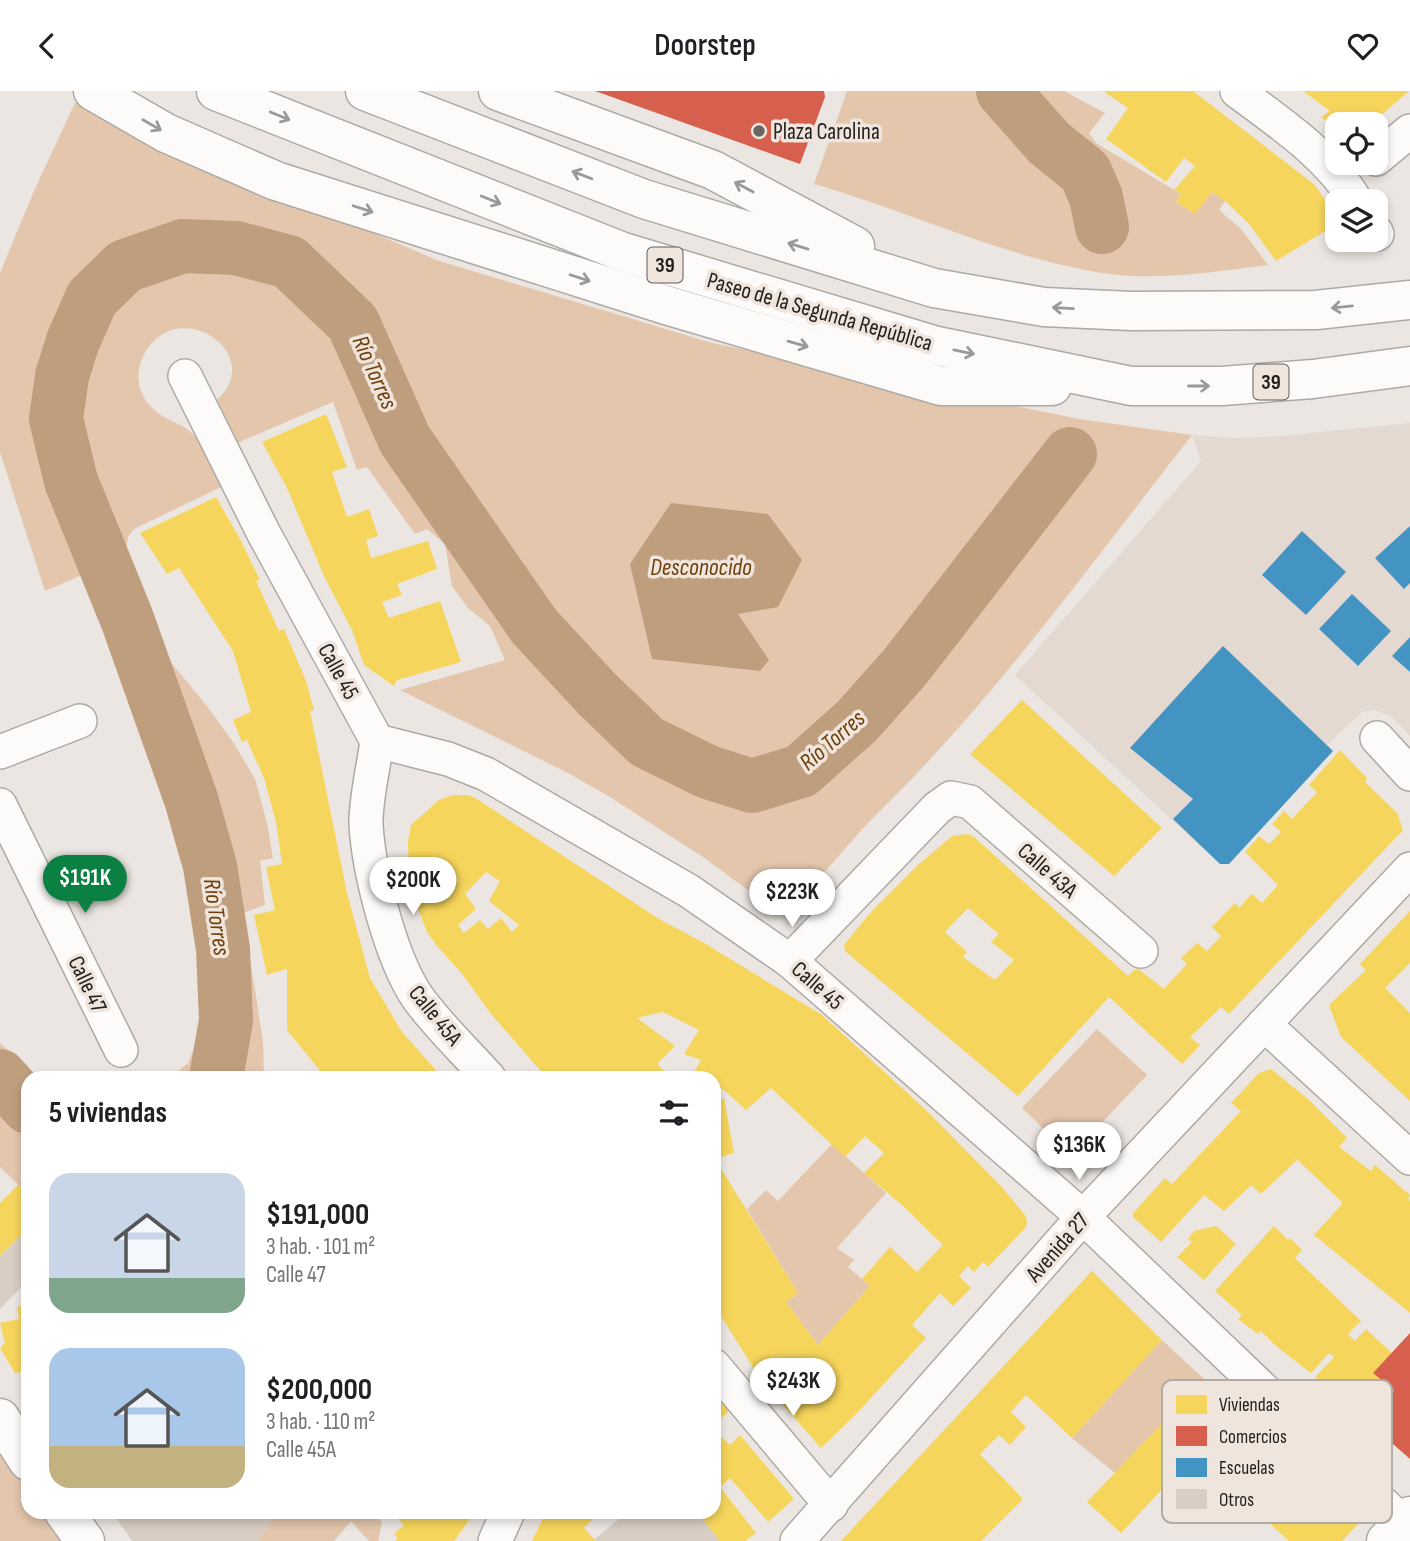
<!DOCTYPE html>
<html lang="es">
<meta charset="utf-8">
<style>
:root{--surface:#fff;--page:#f2f2f2;--text:#202124;--muted:#757577;--accent:#0b8043}
body{margin:0;font-family:"Sofia Sans Condensed",sans-serif;background:var(--page);color:var(--text);height:100vh;display:flex;flex-direction:column;font-size:26px;white-space:nowrap}
*{box-sizing:border-box;margin:0}
p{font-size:23px;color:var(--muted)}
.icon{flex:none;width:38px;height:38px;fill:none;stroke:currentColor;stroke-width:2;stroke-linecap:round;stroke-linejoin:round}
.map{position:relative;flex:1;overflow:hidden}
.details{position:absolute;left:21px;top:980px;width:700px;height:448px;display:flex;flex-direction:column;background:var(--surface);border-radius:21px;box-shadow:0 4px 10px #0003}
.details>*{flex:none}
.buttons{position:absolute;left:1325px;top:21px;display:grid;gap:14px}
.buttons a{display:grid;place-items:center;width:63px;height:63px;border-radius:14px;background:var(--surface);box-shadow:0 4px 10px #0003;font-size:35px}
.price{position:absolute;translate:-50% -60px;padding:0 16px;border-radius:24px;background:#fff;color:#222;font-size:23px;line-height:46px;filter:drop-shadow(0 2px 4px #0008)}
.price::after{content:'';position:absolute;left:50%;top:42px;width:21px;height:16px;margin-left:-10px;background:inherit;clip-path:polygon(0 0,100% 0,50% 100%)}
.price.selected{background:var(--accent);color:#fff}
ul{padding:0;list-style:none}
li{display:flex;align-items:center;gap:21px;height:175px;padding:0 28px}
li span{display:grid;place-items:center;flex:none;width:196px;height:140px;border-radius:21px;color:#555}
li>.icon{margin-inline-start:auto}
span .icon{width:84px;height:84px;fill:#fffc;stroke-width:1}
li b{font-size:30px}
h2{display:flex;justify-content:space-between;align-items:center;height:84px;padding:0 28px;font-size:30px}
header{display:flex;justify-content:space-between;align-items:center;height:91px;padding:0 28px;background:var(--surface);font-size:32px;font-weight:600}
.map>svg:first-child{display:block}
.built{fill:#e4d9d1}
.green{fill:#e3c6ac}
.water{fill:#bf9e7e}
.homes{fill:#f6d55c;fill-rule:evenodd}
.shops{fill:#d6604d}
.schools{fill:#4393c3}
.lines{fill:none;stroke-linecap:round;stroke-linejoin:round}
.river{stroke:#bf9e7e;stroke-width:54}
.building{fill:#d9cec3}
.minor-casing{stroke:#ada9a5;stroke-width:36}
.tertiary-casing{stroke:#ada9a5;stroke-width:41}
.secondary-casing{stroke:#ada9a5;stroke-width:41}
.trunk-casing{stroke:#ada9a5;stroke-width:41}
.minor{stroke:#fcfbfa;stroke-width:33}
.tertiary{stroke:#fcfbfa;stroke-width:38}
.secondary{stroke:#fcfbfa;stroke-width:38}
.trunk{stroke:#fcfbfa;stroke-width:38}
.oneway{stroke:#9b9897}
.poi-dot{fill:#6a6562;stroke:#efe5dd;stroke-width:2.5}
.labels{text-anchor:middle;stroke-width:7;stroke-linejoin:round;paint-order:stroke}
.shield{fill:#efe5dd;stroke:#615b57;stroke-width:2}
.shield-label{font-size:21px;font-weight:bold;fill:#24201e}
.poi-label{font-size:23px;fill:#24201e;stroke:#efe5dd;text-anchor:start}
.street-label{font-size:23px;fill:#24201e;stroke:#efe5dd}
.water-label{font-size:24px;font-style:italic;fill:#6e400b;stroke:#efe5dd}
.key{fill:#efe5dd;stroke:#b2aaa4;stroke-width:2}
.key-label{font-size:19px;fill:#24201e}
</style>
<header><svg class="icon" aria-label="back" viewBox="0 0 24 24"><path d="M15 5l-7 7 7 7"/></svg>Doorstep<svg class="icon" aria-label="heart" viewBox="0 0 24 24"><path d="M12 20l-8-8c-3-5 5-10 8-4 3-6 11-1 8 4z"/></svg></header>
<div class="map">
<svg width="1410" height="1450" viewBox="0 0 1410 1450">
<rect width="100%" height="100%" fill="#ebe6e1"/>
<path class="built" d="M1410,332V645L1389,624L1375,619L1362,621L1327,654L1333,660L1229,773H1220L1015,584L1201,370L1192,344L1236,347L1281,345Z"/>
<g class="green">
<path d="M847,0H1064L1105,22L1089,42L1096,52L1181,103L1176,111L1195,123L1212,101L1225,110L1219,119L1242,139L1268,174C1221,180 1155,190 1109,183C1006,168 912,121 814,93Z"/>
<path d="M75,12L104,17L270,98L439,170L576,211L712,252L1079,328L1192,344C1090,474 993,610 875,725C852,747 825,785 801,802C788,811 775,810 760,808L703,766L610,706L568,682L400,599L505,569L490,535L468,517L452,495L445,453L427,438L415,443L367,376L357,379L333,311L230,355L216,310C267,265 184,206 148,257C133,278 135,305 158,322C169,331 183,332 194,344C207,358 213,378 221,396L134,438L128,446L125,468L168,568L207,615L233,651L255,688L267,732L273,767L260,770L265,814L243,822L263,951L264,987H170L188,972L201,940L200,849L193,800L181,749L89,481L45,500L0,361V182L34,100Z"/>
<path d="M1097,938L1147,984L1071,1064L1022,1017Z"/>
<path d="M0,952L38,987H28V1103L0,1076Z"/>
<path d="M832,1053L886,1102L837,1157L854,1169L848,1176L870,1195L818,1254L786,1211L798,1202L747,1118L766,1099L778,1110Z"/>
<path d="M1162,1249L1204,1288L1115,1382L1072,1347Z"/>
<path d="M0,1327L28,1370V1421H64L85,1450H0Z"/>
<path d="M277,1421H373L382,1432L378,1450H369L351,1430L334,1450H258Z"/>
</g>
<path class="water" d="M671,412L768,423L802,469L778,516L738,523L769,569L760,580L652,568L630,473Z"/>
<g class="homes">
<path d="M1103,0H1193L1315,94L1337,127V133L1276,170L1249,133L1225,110L1212,101L1195,123L1176,111L1181,103L1174,99L1195,75L1184,67L1166,91L1106,48L1128,17Z"/>
<path d="M1303,0H1409L1371,33H1337V39L1321,26L1330,20Z"/>
<path d="M326,323L347,376L332,381L347,426L369,418L378,445L366,449L371,467L428,450L437,478L397,493L402,504L382,511L389,527L440,510L461,571L397,589L394,595L364,574L352,539L324,485L287,397L262,351Z"/>
<path d="M216,406L239,446L260,489L256,490L279,540L284,538L306,590L314,619L310,620L347,802L370,887L402,941L443,987H326L287,939V878L267,884L254,824L275,819L266,776L282,773L276,731L264,687L247,649L242,651L233,629L251,621L249,614L233,560L179,477L167,483L140,442Z"/>
<path d="M1022,609L1162,737L1114,785L970,663Z"/>
<path d="M1340,659L1367,687L1365,691L1397,722L1403,739L1229,923L1221,916L1190,946L1200,954L1182,973L1109,906L1018,1005L845,860L844,854L870,822L918,774L952,745L967,743L973,745L1128,885L1137,877L1164,898L1187,873L1181,867L1197,852L1207,860L1221,845L1212,836L1235,812L1239,817L1252,803L1262,812L1278,794L1245,761L1259,745L1269,753L1281,741L1272,733L1284,720L1292,728L1317,701L1309,694ZM968,817L999,843L991,851L1014,869L995,889L963,866L967,861L945,841Z"/>
<path d="M453,704H469L477,708L659,828L704,852L822,924L926,1019L1000,1094L1025,1124L1027,1129L1026,1136L988,1176L983,1171L974,1181L968,1175L959,1185L971,1197L953,1215L940,1202L912,1234L926,1247L858,1321L821,1357L761,1289L714,1214V1012L724,1007L734,1062L715,1068L798,1202L786,1211L818,1254L870,1195L862,1188L890,1156L917,1181L943,1154L902,1114L864,1082L884,1062L865,1045L845,1066L771,997L746,1019L724,999L714,995V987L692,985L701,969L684,963L699,939L663,921L637,927L675,955L657,973L671,987H547L491,923L463,884L437,855L427,841L409,794L408,750L411,734L439,709ZM486,781L500,790L489,810L519,834L512,841L501,827L488,838L480,829L464,842L458,834L476,818L465,803Z"/>
<path d="M1410,820V872L1385,897L1410,922V1010L1341,946L1329,914L1366,879L1360,873Z"/>
<path d="M1271,978L1308,1008L1347,1047L1339,1056L1371,1080L1375,1074L1410,1104L1408,1108L1410,1110V1222L1314,1144L1343,1112L1286,1058L1297,1069L1261,1103L1251,1094L1224,1120L1204,1104L1161,1151L1133,1126V1122L1165,1087L1172,1093L1241,1020L1231,1012L1259,982Z"/>
<path d="M18,1094L28,1103V1138L0,1165V1112Z"/>
<path d="M1216,1135L1236,1153L1204,1189L1177,1166L1192,1151L1188,1148L1194,1140Z"/>
<path d="M1274,1135L1288,1149L1290,1147L1302,1159L1295,1167L1361,1230L1348,1243L1355,1250L1366,1238L1392,1262L1373,1282L1394,1300L1367,1330L1315,1286L1334,1266L1329,1262L1311,1282L1277,1256L1261,1240L1258,1243L1238,1228L1242,1224L1215,1200Z"/>
<path d="M1092,1180L1162,1249L1072,1347L1026,1304L1011,1321L1026,1336L1010,1354L999,1344L980,1363L1023,1408L981,1450H841Z"/>
<path d="M28,1213V1279L15,1282L0,1257L5,1252L0,1232L19,1228L17,1216Z"/>
<path d="M1204,1288L1359,1432L1342,1450H1289L1233,1400L1208,1426L1168,1392L1121,1442L1087,1411Z"/>
<path d="M714,1304L730,1319L714,1334Z"/>
<path d="M714,1338L730,1354L740,1344L794,1408L768,1431L730,1387L720,1396L756,1442L745,1450H720L697,1421H714Z"/>
<path d="M392,1421H475L454,1450H395L398,1447L394,1443L404,1434Z"/>
<path d="M546,1421H600L584,1437L596,1450H532Z"/>
</g>
<g class="shops">
<path d="M595,0H824L825,6L800,73Z"/>
<path d="M1410,1242V1368L1367,1330L1394,1300L1373,1282Z"/>
</g>
<g class="schools">
<path d="M1410,435V492L1404,498L1375,467Z"/>
<path d="M1302,440L1346,481L1306,524L1262,484Z"/>
<path d="M1352,503L1391,540L1358,575L1319,538Z"/>
<path d="M1410,546V581L1392,565Z"/>
<path d="M1223,555L1333,660L1229,773H1220L1173,728L1193,708L1130,657Z"/>
</g>
<g class="lines">
<g class="river">
<path d="M1003,0L1049,52L1085,81L1096,106L1102,136"/>
<path d="M0,985L28,1016"/>
<path d="M216,987L226,930L223,858L210,775L191,708L127,528L71,390L56,328L62,285L73,250L92,207L125,175L183,155L236,157L289,171L353,232L405,349L534,535L597,603L647,651L708,681L752,695L801,680L857,630L905,576L1070,363"/>
</g>
</g>
<g class="building">
<path d="M28,1138V1189L0,1218V1165Z"/>
<path d="M112,1421H277L258,1450H132Z"/>
<path d="M627,1421H697L720,1450H596L595,1448Z"/>
</g>
<g class="lines">
<defs>
<g id="minor">
<path d="M1237,0C1280,32 1328,64 1356,110"/>
<path d="M1376,68L1410,40"/>
<path d="M1376,141L1377,143"/>
<path d="M185,285L263,441L377,650L448,668L486,683L689,800L790,870L1083,1126L1403,1432"/>
<path d="M1377,647L1410,683"/>
<path d="M377,650C374,674 365,711 366,734C369,782 391,868 418,907C438,935 466,961 489,987"/>
<path d="M0,661L80,630"/>
<path d="M0,714L121,959"/>
<path d="M790,870L937,717L951,707L970,711L1141,860"/>
<path d="M1264,933L1410,1067"/>
<path d="M714,1275L831,1414"/>
<path d="M495,1450L508,1421"/>
<path d="M797,1450L1083,1126L1410,778"/>
</g>
<g id="tertiary">
<path d="M0,1327L28,1370"/>
<path d="M64,1421L85,1450"/>
</g>
<path id="secondary" d="M1386,1450L1410,1425"/>
<g id="trunk">
<path d="M93,0L166,42L276,90L669,215L941,295H1052"/>
<path d="M216,0L623,161L933,254L1131,295H1222L1313,288L1410,275"/>
<path d="M365,0L644,108L934,197L1044,216L1131,220L1316,219L1410,209"/>
<path d="M498,0L713,79L855,155"/>
</g>
</defs>
<use href="#minor" class="minor-casing"/>
<use href="#tertiary" class="tertiary-casing"/>
<use href="#secondary" class="secondary-casing"/>
<use href="#trunk" class="trunk-casing"/>
<use href="#minor" class="minor"/>
<use href="#tertiary" class="tertiary"/>
<use href="#secondary" class="secondary"/>
<use href="#trunk" class="trunk"/>
</g>
<defs><path id="oneway-shaft" d="M-6 0H5M1.5-3L5.5 0L1.5 3" fill="none" stroke-width="1.6" stroke-linecap="round" stroke-linejoin="round" transform="scale(1.75)"/></defs>
<g class="oneway">
<use href="#oneway-shaft" transform="translate(280 25) rotate(22)"/>
<use href="#oneway-shaft" transform="translate(152 34) rotate(30)"/>
<use href="#oneway-shaft" transform="translate(582 84) rotate(-159)"/>
<use href="#oneway-shaft" transform="translate(744 96) rotate(-152)"/>
<use href="#oneway-shaft" transform="translate(491 109) rotate(22)"/>
<use href="#oneway-shaft" transform="translate(363 118) rotate(18)"/>
<use href="#oneway-shaft" transform="translate(798 155) rotate(-163)"/>
<use href="#oneway-shaft" transform="translate(580 187) rotate(18)"/>
<use href="#oneway-shaft" transform="translate(1342 216) rotate(174)"/>
<use href="#oneway-shaft" transform="translate(1063 217) rotate(-177)"/>
<use href="#oneway-shaft" transform="translate(798 253) rotate(16)"/>
<use href="#oneway-shaft" transform="translate(964 261) rotate(12)"/>
<use href="#oneway-shaft" transform="translate(1199 295)"/>
</g>
<circle class="poi-dot" cx="759" cy="40" r="7"/>
<g class="labels">
<g class="shield">
<rect x="647.5" y="156.5" width="35" height="35" rx="5"/>
<rect x="1253.5" y="273.5" width="35" height="35" rx="5"/>
</g>
<g class="shield-label">
<text x="665" y="181">39</text>
<text x="1271" y="298">39</text>
</g>
<g class="poi-label">
<text x="773" y="48">Plaza Carolina</text>
</g>
<g class="street-label">
<text transform="translate(820 220) rotate(16)" y="8">Paseo de la Segunda República</text>
<text transform="translate(339 580) rotate(61)" y="8">Calle 45</text>
<text transform="translate(1048 779) rotate(41)" y="8">Calle 43A</text>
<text transform="translate(88 893) rotate(64)" y="8">Calle 47</text>
<text transform="translate(818 894) rotate(41)" y="8">Calle 45</text>
<text transform="translate(436 924) rotate(51)" y="8">Calle 45A</text>
<text transform="translate(1057 1156) rotate(-49)" y="8">Avenida 27</text>
</g>
<g class="water-label">
<text transform="translate(375 281) rotate(66)" y="8">Río Torres</text>
<text x="701" y="484">Desconocido</text>
<text transform="translate(832 649) rotate(-41)" y="8">Río Torres</text>
<text transform="translate(217 826) rotate(82)" y="8">Río Torres</text>
</g>
</g>
<rect x="1162" y="1289" width="230" height="143" rx="10" class="key"/>
<rect x="1176" y="1304" width="31" height="19" fill="#f6d55c"/>
<rect x="1176" y="1335" width="31" height="20" fill="#d6604d"/>
<rect x="1176" y="1367" width="31" height="19" fill="#4393c3"/>
<rect x="1176" y="1398" width="31" height="20" fill="#d9cec3"/>
<g class="key-label">
<text x="1219" y="1320">Viviendas</text>
<text x="1219" y="1352">Comercios</text>
<text x="1219" y="1383">Escuelas</text>
<text x="1219" y="1415">Otros</text>
</g>
</svg>
<div class="buttons">
<a><svg class="icon" aria-label="locate" viewBox="0 0 24 24"><circle cx="12" cy="12" r="6"/><path d="M12 2v4M12 18v4M2 12h4M18 12h4"/></svg></a>
<a><svg class="icon" aria-label="layers" viewBox="0 0 24 24"><path d="M12 4l9 5-9 5-9-5zM3 14l9 5 9-5"/></svg></a>
</div>
<b class="price selected" style="left:85px;top:824px">$191K</b>
<b class="price" style="left:413px;top:826px">$200K</b>
<b class="price" style="left:792px;top:838px">$223K</b>
<b class="price" style="left:1079px;top:1091px">$136K</b>
<b class="price" style="left:793px;top:1327px">$243K</b>
<section class="details">
<h2>5 viviendas<svg class="icon" aria-label="filters" viewBox="0 0 24 24"><path d="M4 7h16M4 17h16"/><circle cx="9" cy="7" r="2"/><circle cx="15" cy="17" r="2"/></svg></h2>
<ul>
<li><span style="background:linear-gradient(#c9d6e8 75%,#7fa58c 0)"><svg class="icon" aria-label="home" viewBox="0 0 24 24"><path d="M3 11l9-7 9 7M6 9v11h12V9"/></svg></span><div><b>$191,000</b><p>3 hab. · 101 m²</p><p>Calle 47</p></div></li>
<li><span style="background:linear-gradient(#a9c7e8 70%,#c2b280 0)"><svg class="icon" aria-label="home" viewBox="0 0 24 24"><path d="M3 11l9-7 9 7M6 9v11h12V9"/></svg></span><div><b>$200,000</b><p>3 hab. · 110 m²</p><p>Calle 45A</p></div></li>
</ul>
</section>
</div>
